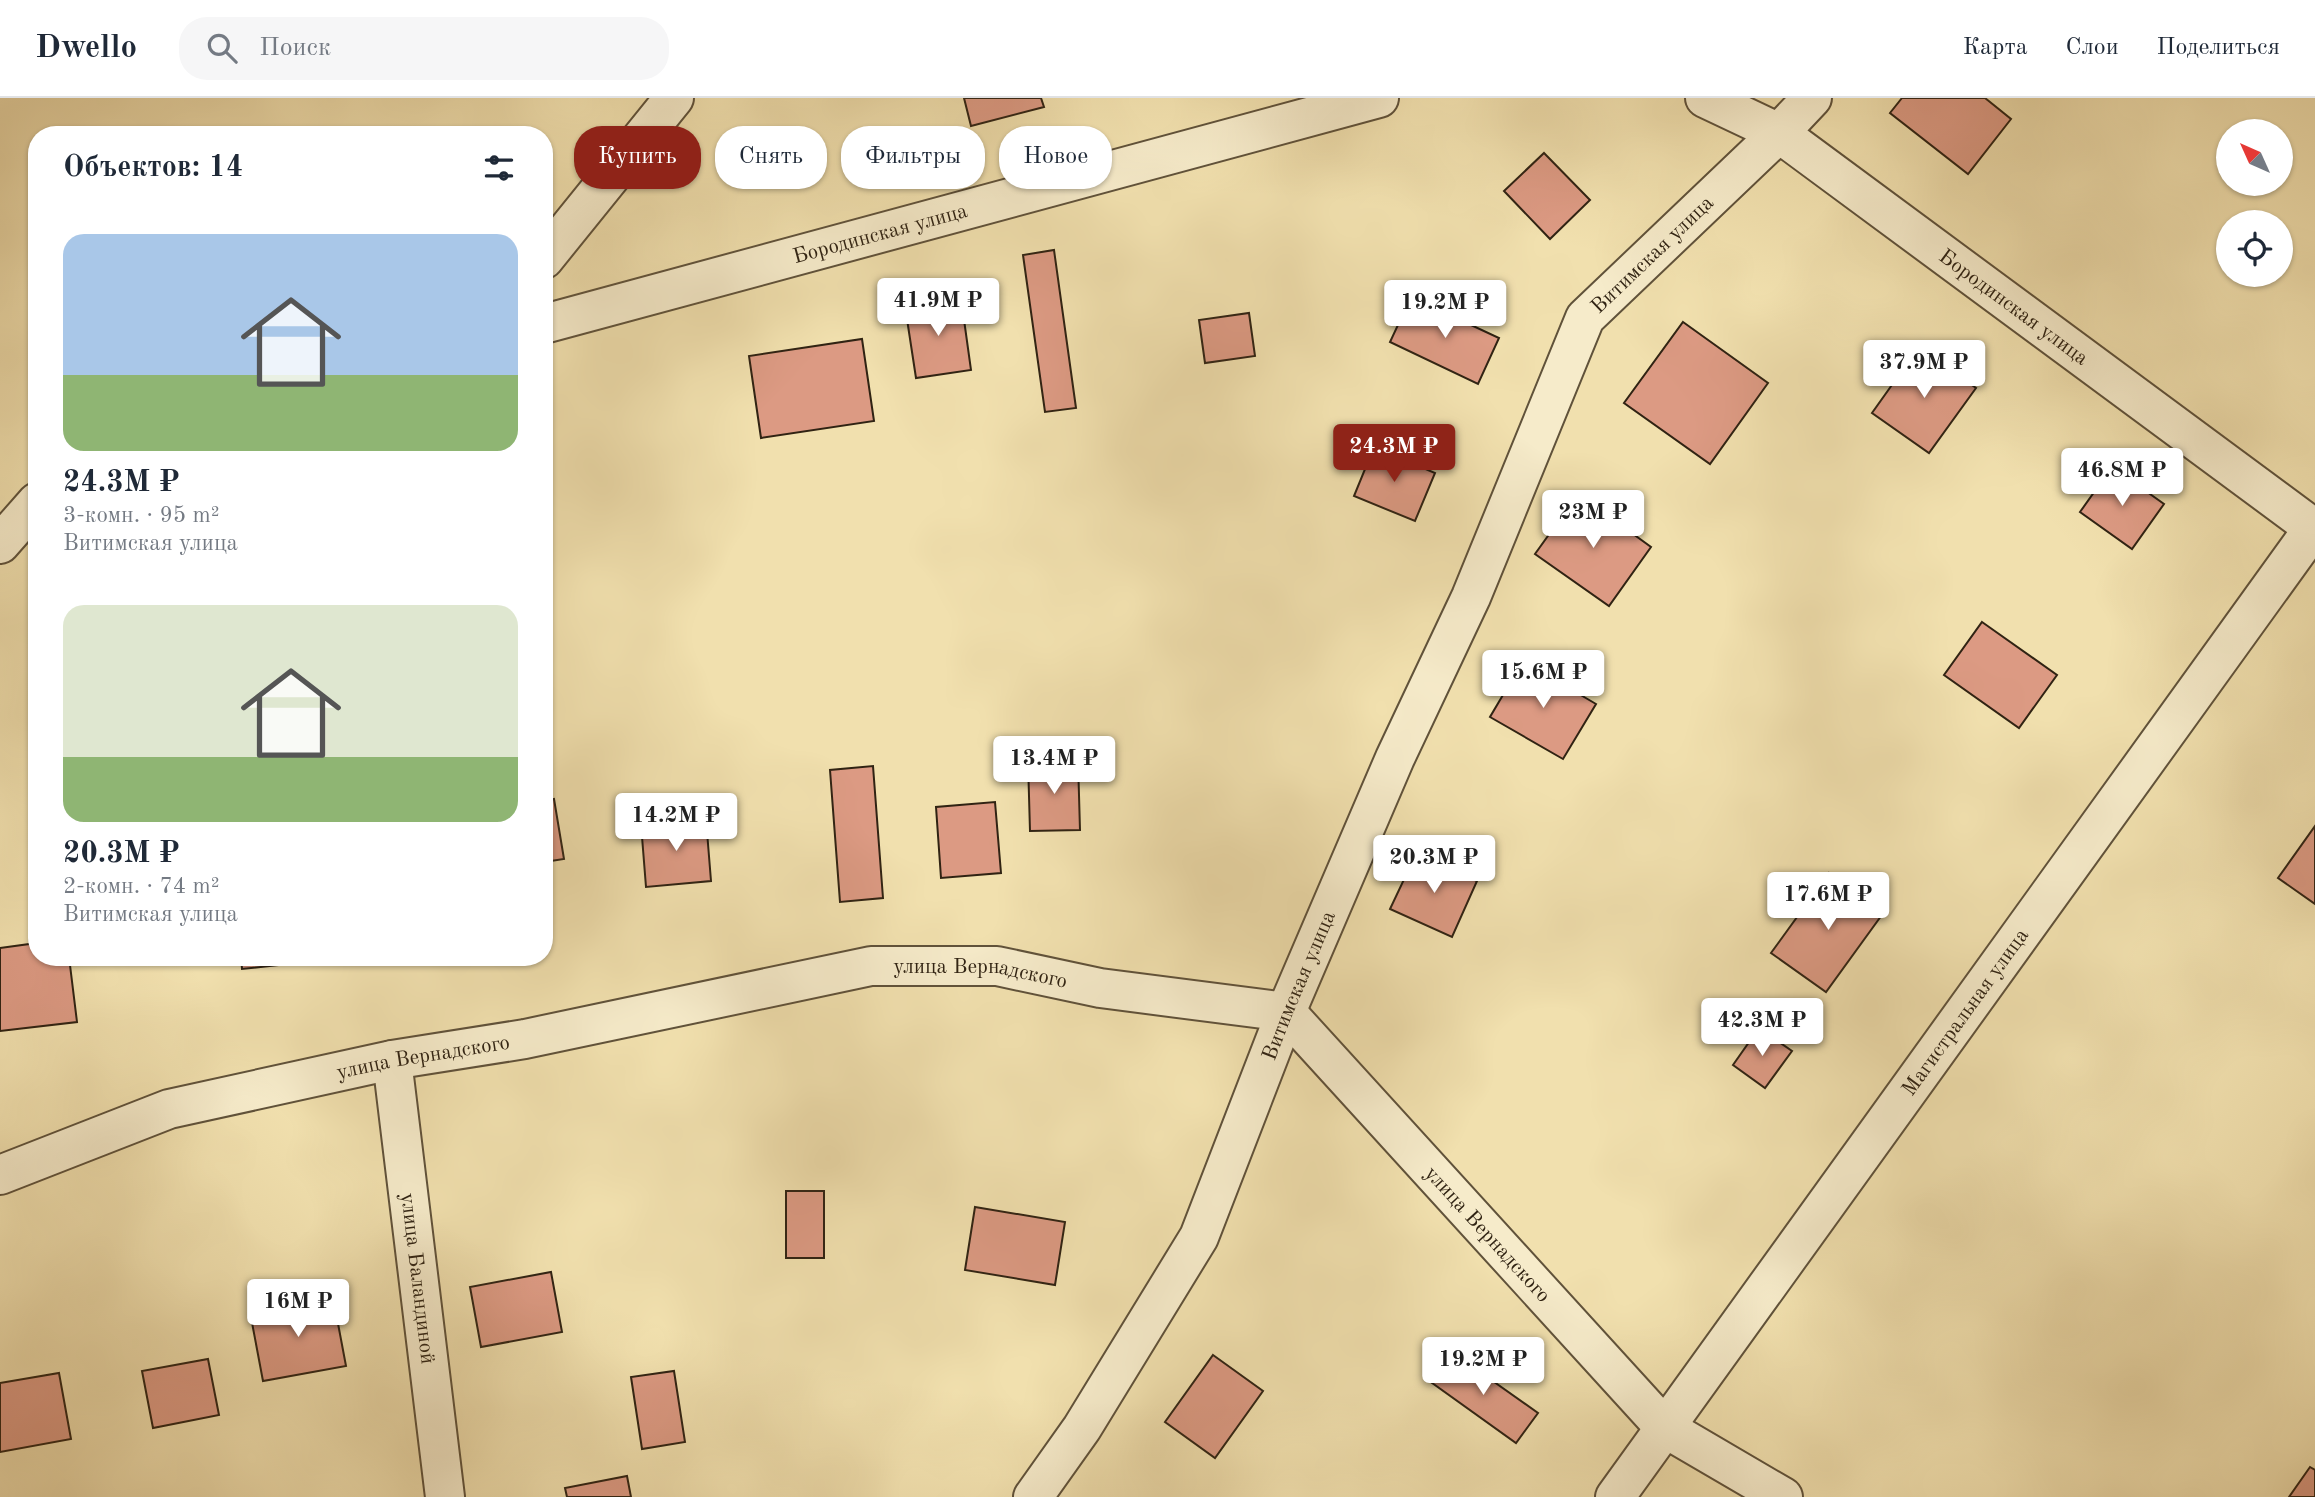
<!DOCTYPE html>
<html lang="ru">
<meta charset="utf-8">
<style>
:root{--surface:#fff;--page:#f6f6f7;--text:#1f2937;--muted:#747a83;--line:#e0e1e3;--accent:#8f2418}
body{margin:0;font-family:"Old Standard TT",serif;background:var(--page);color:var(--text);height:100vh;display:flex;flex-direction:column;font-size:26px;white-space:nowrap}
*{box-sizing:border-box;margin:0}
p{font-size:23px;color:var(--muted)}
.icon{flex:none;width:38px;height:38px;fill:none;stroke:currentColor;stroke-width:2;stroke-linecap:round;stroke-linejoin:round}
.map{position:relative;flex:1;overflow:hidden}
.drawer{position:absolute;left:28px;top:28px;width:525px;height:840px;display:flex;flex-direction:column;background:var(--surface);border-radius:28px;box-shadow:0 2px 5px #0004}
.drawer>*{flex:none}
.banner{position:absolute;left:574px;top:28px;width:665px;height:63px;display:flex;gap:14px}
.needle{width:46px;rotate:315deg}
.controls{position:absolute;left:2216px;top:21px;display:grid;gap:14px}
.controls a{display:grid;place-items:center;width:77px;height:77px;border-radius:50%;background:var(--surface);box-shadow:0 2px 5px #0004;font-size:35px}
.price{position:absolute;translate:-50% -60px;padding:0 16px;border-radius:7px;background:#fff;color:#222;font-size:23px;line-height:46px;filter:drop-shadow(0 2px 4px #0008)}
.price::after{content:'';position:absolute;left:50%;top:42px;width:21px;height:16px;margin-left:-10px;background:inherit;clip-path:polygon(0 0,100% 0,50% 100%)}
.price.current{background:var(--accent);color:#fff}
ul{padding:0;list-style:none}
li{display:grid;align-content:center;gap:14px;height:371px;padding:0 35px}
li span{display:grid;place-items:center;height:217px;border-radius:21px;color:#555}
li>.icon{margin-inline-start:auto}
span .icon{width:126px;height:126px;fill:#fffc;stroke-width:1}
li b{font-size:30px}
h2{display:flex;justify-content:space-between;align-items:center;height:84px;padding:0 35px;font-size:30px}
.tag{padding:0 24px;border-radius:28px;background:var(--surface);box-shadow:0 2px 5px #0004;font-size:24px;line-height:63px}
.tag.current{background:var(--accent);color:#fff}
header{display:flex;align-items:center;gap:42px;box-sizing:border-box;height:98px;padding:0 35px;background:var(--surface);border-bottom:2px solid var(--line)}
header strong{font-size:33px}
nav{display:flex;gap:38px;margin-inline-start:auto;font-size:24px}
.search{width:490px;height:63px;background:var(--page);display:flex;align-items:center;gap:18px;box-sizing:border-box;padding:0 24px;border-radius:28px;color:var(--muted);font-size:26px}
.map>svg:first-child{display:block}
.building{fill:#dc9a83;stroke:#302313;stroke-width:2}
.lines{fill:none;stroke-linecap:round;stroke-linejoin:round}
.minor-casing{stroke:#60523a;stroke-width:42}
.minor{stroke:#f6ebca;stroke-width:38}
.labels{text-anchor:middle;stroke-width:7;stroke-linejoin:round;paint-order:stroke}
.street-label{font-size:21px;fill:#302313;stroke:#f6ebca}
</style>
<header>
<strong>Dwello</strong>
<div class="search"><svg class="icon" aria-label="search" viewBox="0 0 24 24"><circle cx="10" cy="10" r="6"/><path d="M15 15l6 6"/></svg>Поиск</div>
<nav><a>Карта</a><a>Слои</a><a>Поделиться</a></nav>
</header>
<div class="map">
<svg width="2315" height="1399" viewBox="0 0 2315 1399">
<rect width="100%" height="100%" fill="#f1e0ae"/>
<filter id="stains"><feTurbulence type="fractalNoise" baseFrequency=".00286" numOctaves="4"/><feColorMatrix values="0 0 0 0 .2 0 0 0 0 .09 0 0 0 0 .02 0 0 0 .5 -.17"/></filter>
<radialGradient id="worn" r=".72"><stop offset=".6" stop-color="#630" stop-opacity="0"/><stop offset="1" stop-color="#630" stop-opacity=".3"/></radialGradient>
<g class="building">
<path d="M964,0H1041L1044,9L971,28Z"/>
<path d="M1902,0H1985L2011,21L1968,76L1890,15Z"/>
<path d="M1544,55L1590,102L1550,141L1504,93Z"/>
<path d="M1054,152L1076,310L1045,314L1023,157Z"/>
<path d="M1411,199L1499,240L1478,286L1390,244Z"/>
<path d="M961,200L971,272L916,280L905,208Z"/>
<path d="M1249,215L1255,258L1205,265L1199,222Z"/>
<path d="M1683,224L1768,285L1710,366L1624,305Z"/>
<path d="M862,241L874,323L761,340L749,258Z"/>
<path d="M1919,249L1976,290L1929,355L1872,315Z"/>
<path d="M1374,349L1435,375L1415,423L1354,398Z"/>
<path d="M2112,369L2164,406L2132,451L2080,414Z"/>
<path d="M1578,396L1651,449L1609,508L1535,456Z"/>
<path d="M1982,524L2057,577L2019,630L1944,577Z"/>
<path d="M1523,563L1596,606L1563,661L1490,619Z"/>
<path d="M1078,662L1080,732L1030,733L1028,663Z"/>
<path d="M873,668L883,800L840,804L830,672Z"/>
<path d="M554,701L564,761L544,764V703Z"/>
<path d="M995,704L1001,775L941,780L936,709Z"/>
<path d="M706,721L711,783L646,789L641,726Z"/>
<path d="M2315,728V806L2278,780Z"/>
<path d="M1416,756L1477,783L1452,839L1390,811Z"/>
<path d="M1829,775L1884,814L1826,894L1771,855Z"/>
<path d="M37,845V859H69L77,924L0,933V850Z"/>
<path d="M241,859H315L316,863L242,871Z"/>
<path d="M1759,930L1792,953L1765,990L1733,967Z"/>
<rect x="786" y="1093" width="38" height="67"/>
<path d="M975,1109L1065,1124L1055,1187L965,1172Z"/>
<path d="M551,1174L562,1234L481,1249L470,1189Z"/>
<path d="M333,1199L346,1268L263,1283L250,1214Z"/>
<path d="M1449,1252L1538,1315L1516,1345L1428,1282Z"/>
<path d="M1213,1257L1263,1293L1215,1360L1165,1324Z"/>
<path d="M208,1261L219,1317L153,1330L142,1273Z"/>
<path d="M674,1273L685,1344L642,1351L631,1279Z"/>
<path d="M59,1275L71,1341L0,1354V1285Z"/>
<path d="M2310,1369L2315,1372V1399H2289Z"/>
<path d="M627,1378L631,1399H567L565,1390Z"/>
</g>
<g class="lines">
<defs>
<g id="minor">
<path id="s1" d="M1705,0L1779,35L2315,431"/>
<path d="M544,161L674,0"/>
<path id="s2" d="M544,226L1379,0"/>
<path d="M0,446L37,404"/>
<path id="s3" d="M392,962L445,1399"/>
<path id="s4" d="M0,1077L169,1011L392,962L525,941L871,868H997L1100,890L1286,914L1665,1330L1783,1399"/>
<path id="s5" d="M1033,1399L1082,1330L1199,1139L1286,914L1395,660L1471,499L1585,220L1779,35L1812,0"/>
<path id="s6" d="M1615,1399L2315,428"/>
</g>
</defs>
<use href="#minor" class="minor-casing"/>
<use href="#minor" class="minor"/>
</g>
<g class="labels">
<g class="street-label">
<text dy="7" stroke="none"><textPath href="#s2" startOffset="348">Бородинская улица</textPath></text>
<text dy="7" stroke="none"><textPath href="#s5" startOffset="1398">Витимская улица</textPath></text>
<text dy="7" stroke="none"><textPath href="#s1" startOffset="374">Бородинская улица</textPath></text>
<text dy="7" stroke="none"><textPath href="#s4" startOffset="1008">улица Вернадского</textPath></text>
<text dy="7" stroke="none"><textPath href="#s5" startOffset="579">Витимская улица</textPath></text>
<text dy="7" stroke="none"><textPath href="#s6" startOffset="598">Магистральная улица</textPath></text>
<text dy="7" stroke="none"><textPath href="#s4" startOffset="441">улица Вернадского</textPath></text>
<text dy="7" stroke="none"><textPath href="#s4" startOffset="1617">улица Вернадского</textPath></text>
<text dy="7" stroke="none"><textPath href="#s3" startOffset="220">улица Баландиной</textPath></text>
</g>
</g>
<rect width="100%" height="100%" filter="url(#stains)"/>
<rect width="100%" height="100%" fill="url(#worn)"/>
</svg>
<div class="controls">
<a><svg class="needle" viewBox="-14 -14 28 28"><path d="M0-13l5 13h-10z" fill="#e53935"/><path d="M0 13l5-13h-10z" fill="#747a83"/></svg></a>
<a><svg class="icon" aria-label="locate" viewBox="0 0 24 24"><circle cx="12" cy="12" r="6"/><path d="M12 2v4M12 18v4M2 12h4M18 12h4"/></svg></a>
</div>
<b class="price" style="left:938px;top:240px">41.9M ₽</b>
<b class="price" style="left:1445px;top:242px">19.2M ₽</b>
<b class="price" style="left:1924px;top:302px">37.9M ₽</b>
<b class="price current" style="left:1394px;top:386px">24.3M ₽</b>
<b class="price" style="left:2122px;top:410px">46.8M ₽</b>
<b class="price" style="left:1593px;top:452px">23M ₽</b>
<b class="price" style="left:1543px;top:612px">15.6M ₽</b>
<b class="price" style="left:1054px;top:698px">13.4M ₽</b>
<b class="price" style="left:676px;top:755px">14.2M ₽</b>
<b class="price" style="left:1434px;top:797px">20.3M ₽</b>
<b class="price" style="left:1828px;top:834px">17.6M ₽</b>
<b class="price" style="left:1762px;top:960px">42.3M ₽</b>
<b class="price" style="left:298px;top:1241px">16M ₽</b>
<b class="price" style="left:1483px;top:1299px">19.2M ₽</b>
<div class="banner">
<a class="tag current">Купить</a>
<a class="tag">Снять</a>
<a class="tag">Фильтры</a>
<a class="tag">Новое</a>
</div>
<section class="drawer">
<h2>Объектов: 14<svg class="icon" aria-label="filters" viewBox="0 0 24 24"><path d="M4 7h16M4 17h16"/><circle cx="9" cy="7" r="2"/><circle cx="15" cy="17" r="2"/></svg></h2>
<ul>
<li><span style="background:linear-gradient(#a9c7e8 65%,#8fb573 0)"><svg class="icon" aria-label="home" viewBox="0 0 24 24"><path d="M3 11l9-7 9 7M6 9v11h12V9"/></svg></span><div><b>24.3M ₽</b><p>3-комн. · 95 m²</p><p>Витимская улица</p></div></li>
<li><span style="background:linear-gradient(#dfe7d0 70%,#8fb573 0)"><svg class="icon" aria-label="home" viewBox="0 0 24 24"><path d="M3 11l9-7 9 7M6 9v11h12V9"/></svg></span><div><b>20.3M ₽</b><p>2-комн. · 74 m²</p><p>Витимская улица</p></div></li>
</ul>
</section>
</div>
